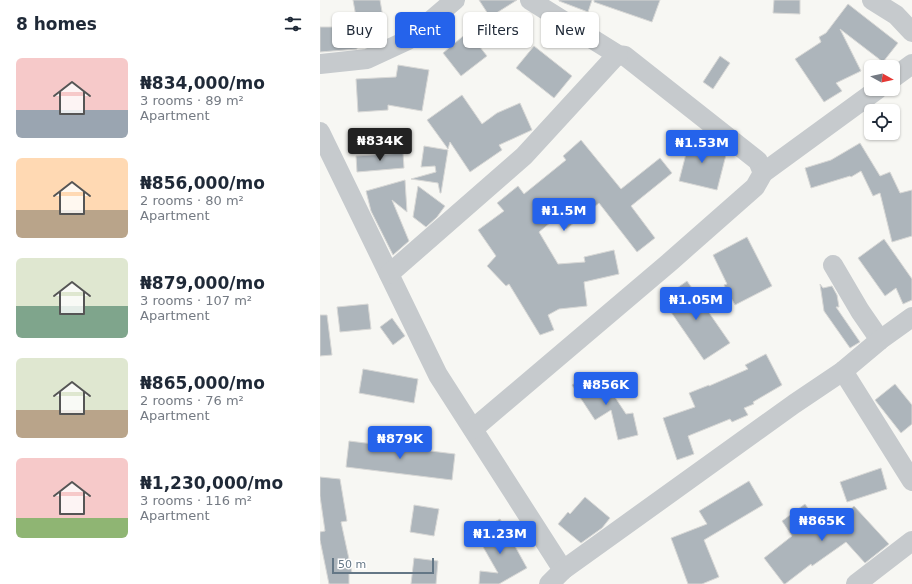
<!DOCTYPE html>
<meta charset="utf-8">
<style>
:root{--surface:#fff;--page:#f6f6f7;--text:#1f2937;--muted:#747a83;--accent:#2563eb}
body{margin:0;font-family:"DejaVu Sans",sans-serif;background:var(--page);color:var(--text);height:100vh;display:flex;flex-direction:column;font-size:15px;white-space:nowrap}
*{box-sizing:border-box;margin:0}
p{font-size:13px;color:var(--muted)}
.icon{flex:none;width:22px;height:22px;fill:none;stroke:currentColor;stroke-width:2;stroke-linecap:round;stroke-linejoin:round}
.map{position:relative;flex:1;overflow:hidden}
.sheet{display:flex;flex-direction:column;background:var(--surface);width:320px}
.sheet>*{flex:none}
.guide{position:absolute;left:12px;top:12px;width:380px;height:36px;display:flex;gap:8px}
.needle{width:26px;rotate:98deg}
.tools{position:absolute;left:544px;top:60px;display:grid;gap:8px}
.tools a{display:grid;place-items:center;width:36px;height:36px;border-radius:6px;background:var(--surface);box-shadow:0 1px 3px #0004;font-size:20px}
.scale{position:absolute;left:12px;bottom:10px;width:102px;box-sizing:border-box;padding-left:4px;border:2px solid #647786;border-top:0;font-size:11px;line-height:14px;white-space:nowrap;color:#647786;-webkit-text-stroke:3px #fff;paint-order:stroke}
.price{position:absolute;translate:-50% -34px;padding:0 9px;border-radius:4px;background:var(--accent);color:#fff;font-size:13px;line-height:26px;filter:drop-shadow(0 1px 2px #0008)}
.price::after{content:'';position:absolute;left:50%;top:24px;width:12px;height:9px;margin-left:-6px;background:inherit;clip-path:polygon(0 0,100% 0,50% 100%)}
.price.current{background:#222;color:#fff}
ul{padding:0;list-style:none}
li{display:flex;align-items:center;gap:12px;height:100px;padding:0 16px}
li span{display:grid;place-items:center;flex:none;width:112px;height:80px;border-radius:6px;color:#555}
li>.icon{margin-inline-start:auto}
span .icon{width:48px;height:48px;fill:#fffc;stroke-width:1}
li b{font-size:17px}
h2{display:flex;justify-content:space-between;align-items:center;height:48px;padding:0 16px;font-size:17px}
.pill{padding:0 14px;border-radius:6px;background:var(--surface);box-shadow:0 1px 3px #0004;font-size:14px;line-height:36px}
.pill.current{background:var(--accent);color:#fff}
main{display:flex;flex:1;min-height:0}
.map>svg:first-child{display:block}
.building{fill:#adb5bb;stroke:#d8d8d6}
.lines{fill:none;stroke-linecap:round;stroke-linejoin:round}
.minor{stroke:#c6cacd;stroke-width:20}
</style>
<main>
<section class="sheet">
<h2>8 homes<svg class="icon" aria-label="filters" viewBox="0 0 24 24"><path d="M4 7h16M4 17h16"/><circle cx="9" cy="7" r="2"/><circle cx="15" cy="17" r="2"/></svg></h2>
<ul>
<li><span style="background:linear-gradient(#f6c9c9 65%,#9aa5b1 0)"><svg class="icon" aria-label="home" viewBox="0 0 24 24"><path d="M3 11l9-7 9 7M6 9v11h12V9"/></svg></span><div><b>₦834,000/mo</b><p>3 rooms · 89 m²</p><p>Apartment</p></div></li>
<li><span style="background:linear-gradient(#ffd9b3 65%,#b9a48a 0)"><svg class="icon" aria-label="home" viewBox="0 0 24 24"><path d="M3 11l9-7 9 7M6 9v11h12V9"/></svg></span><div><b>₦856,000/mo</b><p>2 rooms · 80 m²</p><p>Apartment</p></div></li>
<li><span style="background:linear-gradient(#dfe7d0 60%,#7fa58c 0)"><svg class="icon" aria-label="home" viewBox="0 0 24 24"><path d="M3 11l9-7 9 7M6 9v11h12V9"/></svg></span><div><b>₦879,000/mo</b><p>3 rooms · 107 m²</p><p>Apartment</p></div></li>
<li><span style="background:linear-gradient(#dfe7d0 65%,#b9a48a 0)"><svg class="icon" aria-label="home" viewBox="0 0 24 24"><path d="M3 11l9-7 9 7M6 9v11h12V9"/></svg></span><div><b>₦865,000/mo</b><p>2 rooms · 76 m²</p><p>Apartment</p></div></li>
<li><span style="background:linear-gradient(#f6c9c9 75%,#8fb573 0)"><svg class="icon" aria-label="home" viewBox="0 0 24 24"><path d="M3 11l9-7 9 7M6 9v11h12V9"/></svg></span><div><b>₦1,230,000/mo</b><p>3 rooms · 116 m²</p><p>Apartment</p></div></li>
</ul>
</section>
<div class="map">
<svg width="592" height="584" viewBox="0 0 592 584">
<rect width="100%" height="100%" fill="#f7f7f3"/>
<g class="building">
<path d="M33,0H60L65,29L39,34Z"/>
<path d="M159,0H197L170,17Z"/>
<path d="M239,0H272L268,12L239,1Z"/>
<path d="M274,0H340L332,22L274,2Z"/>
<path d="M454,0H480V14L453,13Z"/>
<path d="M528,4L578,43L563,62L520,29L541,71L516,83L522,91L504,102L475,59L501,42L499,37L506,33Z"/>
<path d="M0,27H37V49L0,52Z"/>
<path d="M148,32L167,56L141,76L123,53Z"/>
<path d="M214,46L252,76L234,98L196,68Z"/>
<path d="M400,56L410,63L393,89L383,82Z"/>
<path d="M78,65L109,70L102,111L68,105V110L38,112L36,79L76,77Z"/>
<path d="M142,95L162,124L177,113L200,103L212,130L179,145L182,150L150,172L130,142L128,149L107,120Z"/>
<path d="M347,136H348L407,151L397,190L359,181L367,150Z"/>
<path d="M261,140L301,189L340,158L352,173L311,206L335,238L317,252L279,203L246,229L237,217L219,232L238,264L265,262L264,257L294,250L299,274L264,282L267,306L239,309L228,315L234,330L220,335L189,284L186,286L167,266L176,256L158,230L184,211L177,203L198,186L204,194L246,160L243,156Z"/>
<path d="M540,143L560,176L570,172L580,193L592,190V236L572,242L560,193L553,196L541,171L531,177L530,176L491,188L485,168L511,160Z"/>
<path d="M104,146L128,150L121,193H120L118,183L91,179L116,172L115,166L101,167Z"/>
<path d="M83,153L84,168L37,172L36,156Z"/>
<path d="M85,180L87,212L72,200L89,241L73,255L51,211L46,191Z"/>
<path d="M98,186L125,206L117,217L106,227L93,217Z"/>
<path d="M427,237L452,286L415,305L404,285L407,284L393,255Z"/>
<path d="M564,239L592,279V300L583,304L576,288L565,296L538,258Z"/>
<path d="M367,281L410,343L384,360L342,299Z"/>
<path d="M500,284L503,288L512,286L517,295L519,307H516L540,342L530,348L504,311Z"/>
<path d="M48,304L51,329L20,332L17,307Z"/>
<path d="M0,315H7L12,355L0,356Z"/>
<path d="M72,318L85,336L73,345L60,327Z"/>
<path d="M446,354L462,385L433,402L434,404L424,408L428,415L412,422L410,419L368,436L374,454L357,460L343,418L375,407L369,393L389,385V386L428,369L425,365Z"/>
<path d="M43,369L98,379L94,403L39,393Z"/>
<path d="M266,376L270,383L281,376L306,414L313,413L318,435L298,440L291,410L275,420L252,385Z"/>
<path d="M575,384L592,405V424L581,433L555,400Z"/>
<path d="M29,441L135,454L132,480L26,467Z"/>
<path d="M561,468L567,489L527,502L520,482Z"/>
<path d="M0,477L20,479L27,521L21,522L32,573H29V584H9L0,540V532L5,531L0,496Z"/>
<path d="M429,481L443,505L384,540L399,577L382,584H368L351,538L387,524L379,511Z"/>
<path d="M265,497L290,518L282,528L261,543L238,524L248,512L250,514Z"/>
<path d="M485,504L505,533L534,506L569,544L545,563L526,542L492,566L491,564L465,584H464L444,558L472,536L462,521Z"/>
<path d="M94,505L119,509L114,536L90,532Z"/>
<path d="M180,519L207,568L179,584H159L160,571L178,573L162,545L167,542L160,530Z"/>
<path d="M94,558L118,561L116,584H91Z"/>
</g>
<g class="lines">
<g class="minor">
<path d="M210,0L298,55L305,56L438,161L443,173"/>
<path d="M552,0L576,15L592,32"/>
<path d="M0,64L47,59L88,40L135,0"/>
<path d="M573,78L592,64"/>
<path d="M0,132L118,375L243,570"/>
<path d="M513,265L540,311L560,340"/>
<path d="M69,274L204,156L294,58L298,55"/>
<path d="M523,371L592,481"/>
<path d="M153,429L351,261L435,187L443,173L558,89"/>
<path d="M229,584L243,570L474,404L523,371L560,340L592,317"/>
<path d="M536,584L592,541"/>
</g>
</g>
</svg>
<div class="tools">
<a><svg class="needle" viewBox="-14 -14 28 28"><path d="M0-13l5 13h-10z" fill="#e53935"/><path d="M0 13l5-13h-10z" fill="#747a83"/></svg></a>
<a><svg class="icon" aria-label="locate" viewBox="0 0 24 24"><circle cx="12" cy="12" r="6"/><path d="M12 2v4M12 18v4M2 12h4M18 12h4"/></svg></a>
</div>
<div class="scale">50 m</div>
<b class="price current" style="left:60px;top:162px">₦834K</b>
<b class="price" style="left:382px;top:164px">₦1.53M</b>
<b class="price" style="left:244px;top:232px">₦1.5M</b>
<b class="price" style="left:376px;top:321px">₦1.05M</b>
<b class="price" style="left:286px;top:406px">₦856K</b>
<b class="price" style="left:80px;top:460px">₦879K</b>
<b class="price" style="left:502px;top:542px">₦865K</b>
<b class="price" style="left:180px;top:555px">₦1.23M</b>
<div class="guide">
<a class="pill">Buy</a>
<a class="pill current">Rent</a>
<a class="pill">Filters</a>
<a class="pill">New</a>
</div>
</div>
</main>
